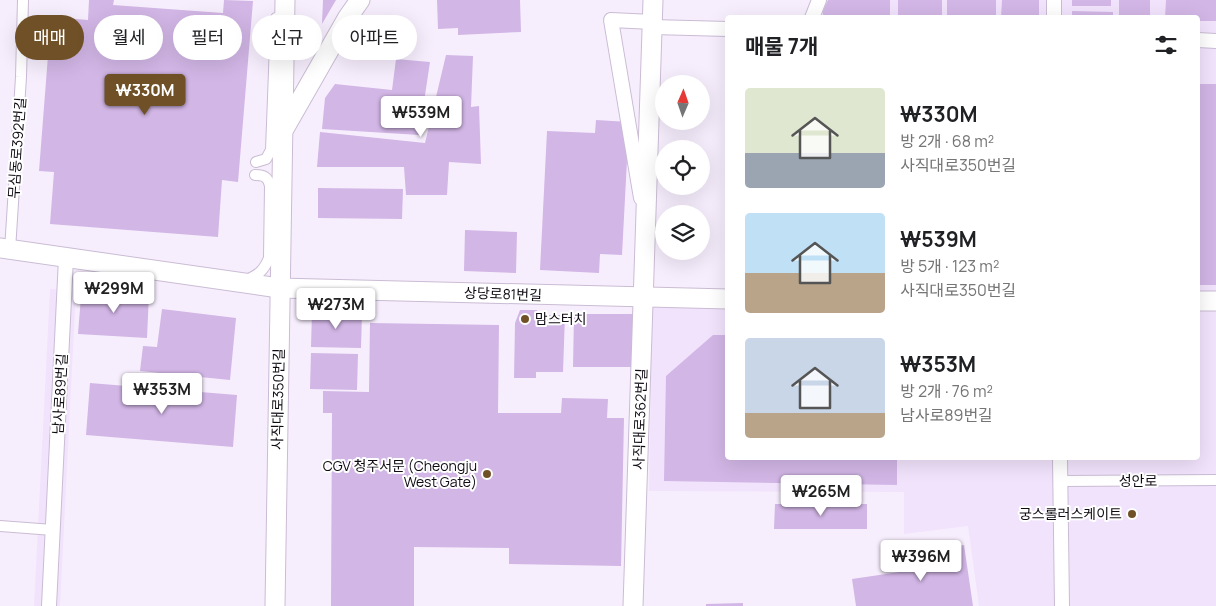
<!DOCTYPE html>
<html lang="ko">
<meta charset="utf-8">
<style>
:root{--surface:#fff;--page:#f6f6f6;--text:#202124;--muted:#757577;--accent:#705127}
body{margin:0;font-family:Manrope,"Noto Sans KR",sans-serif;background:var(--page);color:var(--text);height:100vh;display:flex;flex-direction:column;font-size:19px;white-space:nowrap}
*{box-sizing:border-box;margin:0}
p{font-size:16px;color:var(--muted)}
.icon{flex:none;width:28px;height:28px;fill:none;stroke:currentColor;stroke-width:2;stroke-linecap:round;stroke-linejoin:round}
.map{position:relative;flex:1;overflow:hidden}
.sheet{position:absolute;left:725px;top:15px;width:475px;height:445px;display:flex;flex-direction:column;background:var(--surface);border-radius:5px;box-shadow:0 5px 20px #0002}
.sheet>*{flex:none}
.banner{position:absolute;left:15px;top:15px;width:475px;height:45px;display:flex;gap:10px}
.needle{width:32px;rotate:2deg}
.controls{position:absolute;left:655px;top:75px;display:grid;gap:10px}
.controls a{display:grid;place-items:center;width:55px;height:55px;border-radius:50%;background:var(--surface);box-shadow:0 5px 20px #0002;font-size:25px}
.price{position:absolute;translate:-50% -42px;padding:0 11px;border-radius:5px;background:#fff;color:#222;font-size:16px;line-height:32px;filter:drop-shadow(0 1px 2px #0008)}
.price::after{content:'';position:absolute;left:50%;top:30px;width:15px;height:11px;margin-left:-8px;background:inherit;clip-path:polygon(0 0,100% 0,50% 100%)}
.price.current{background:var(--accent);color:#fff}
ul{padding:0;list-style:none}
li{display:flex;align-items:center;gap:15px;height:125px;padding:0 20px}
li span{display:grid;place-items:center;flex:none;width:140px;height:100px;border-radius:5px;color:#555}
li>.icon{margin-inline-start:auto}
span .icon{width:60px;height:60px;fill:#fffc;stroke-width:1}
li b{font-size:21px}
h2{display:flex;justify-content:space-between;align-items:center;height:60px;padding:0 20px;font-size:21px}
.chip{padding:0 18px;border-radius:22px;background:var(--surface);box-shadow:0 5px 20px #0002;font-size:18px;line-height:45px}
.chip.current{background:var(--accent);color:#fff}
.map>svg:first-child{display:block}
.built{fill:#f1e3fc}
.building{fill:#d2b6e6}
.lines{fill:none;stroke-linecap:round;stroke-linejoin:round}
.service-casing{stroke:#cabcd4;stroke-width:12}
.pedestrian-casing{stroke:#cabcd4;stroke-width:16}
.minor-casing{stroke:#cabcd4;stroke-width:21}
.service{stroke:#fff;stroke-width:10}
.pedestrian{stroke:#fff;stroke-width:14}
.minor{stroke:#fff;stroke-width:19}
.poi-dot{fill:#705127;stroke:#fff;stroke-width:2}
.labels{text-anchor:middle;stroke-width:4;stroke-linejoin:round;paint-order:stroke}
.street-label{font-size:14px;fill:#0f0a12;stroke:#fff}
.poi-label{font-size:14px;fill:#0f0a12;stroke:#fff;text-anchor:end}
</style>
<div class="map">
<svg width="1216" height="606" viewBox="0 0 1216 606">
<rect width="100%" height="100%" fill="#f7eefd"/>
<g class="built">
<path d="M823,0H1216V606H979L968,526L904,534V492L649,491L652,307H727L728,458H1198V18L816,17Z"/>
<path d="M50,289L76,290L60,606H34Z"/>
</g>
<g class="building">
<path d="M89,0H114L113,5L223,13L224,0L253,1L238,182L222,180L218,237L50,224L54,172L39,171L51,17L88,20Z"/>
<path d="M323,0H336L322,24Z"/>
<path d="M437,0H520L521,32L458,35V28L438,29Z"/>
<path d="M828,0H890V18H823V11Z"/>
<rect x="898" y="0" width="44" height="18"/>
<rect x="947" y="0" width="49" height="18"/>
<path d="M1002,0H1039V18H1001Z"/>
<rect x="1072" y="0" width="39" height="6"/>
<rect x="1119" y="0" width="31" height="18"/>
<path d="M1166,0H1216V21H1198V18H1165Z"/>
<path d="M1072,11L1113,12V18H1072Z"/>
<path d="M446,55L473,56L471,107L479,106L481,164L449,162L447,195H406L404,167H317L320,132L425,143Z"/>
<path d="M396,59L430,62L419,135L322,129L325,98L335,84L392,90Z"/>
<rect x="1198" y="84" width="18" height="201"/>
<path d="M596,120L629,122L622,255L600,254L599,273L540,270L547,131L595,133Z"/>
<path d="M318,188L403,189L402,219L318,218Z"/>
<path d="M465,230L517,232L516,273L464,271Z"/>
<path d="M92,290L149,294L147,338L78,334L81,296Z"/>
<path d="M162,309L236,318L230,380L140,371L143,346L157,347Z"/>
<path d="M520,310H537V328L538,315H565L563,372H536V378H514L515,323Z"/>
<path d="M312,312L362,314L361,348L311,347Z"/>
<path d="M574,314H635V367H573Z"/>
<path d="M370,323L499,325L498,413H561L562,398L608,399L607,418H624L621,566L509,564V548L414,547V606H331L332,413H323V391L369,392Z"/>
<path d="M713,335H728V458H897V485L664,481L666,376Z"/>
<path d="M311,353L358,354L357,390L310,389Z"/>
<path d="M90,383L237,395L233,447L86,435Z"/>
<path d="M775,504H867V529H774Z"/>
<path d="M964,545L973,606H856L852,579L913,570L911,552Z"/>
<path d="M743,603V606H706V604Z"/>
</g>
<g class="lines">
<defs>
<g id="service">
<path d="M256,162L266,159L271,150L276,18"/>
<path d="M10,250L21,77L23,0"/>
<path d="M246,280C259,275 264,270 269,258L270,186C268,177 264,175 255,175"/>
<path d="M1061,481L1216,480"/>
<path d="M0,526L53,530"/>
</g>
<g id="pedestrian">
<path d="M1054,0V18"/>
<path d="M812,18L819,0"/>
<path d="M652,27L728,29"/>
<path d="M1198,40L1216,41"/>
<path d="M641,198L611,20L653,22"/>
<path d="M1060,458L1062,606"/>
<path d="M49,606L66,258"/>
</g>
<g id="minor">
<path d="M284,129L348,17L360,0"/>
<path d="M0,248L279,288L728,299"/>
<path d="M1198,301H1216"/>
<path d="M275,606L285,0"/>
<path d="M633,606L653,0"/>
</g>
</defs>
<use href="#service" class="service-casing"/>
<use href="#pedestrian" class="pedestrian-casing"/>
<use href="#minor" class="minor-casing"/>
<use href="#service" class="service"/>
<use href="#pedestrian" class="pedestrian"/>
<use href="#minor" class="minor"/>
</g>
<g class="poi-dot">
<circle cx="525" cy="319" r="5"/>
<circle cx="487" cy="474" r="5"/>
<circle cx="1132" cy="514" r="5"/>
</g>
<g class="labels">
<g class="street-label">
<text transform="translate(17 148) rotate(-86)" y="5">무심동로392번길</text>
<text transform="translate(503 294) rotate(2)" y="5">상당로81번길</text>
<text transform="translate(60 394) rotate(-87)" y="5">남사로89번길</text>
<text transform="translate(278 399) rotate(-89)" y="5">사직대로350번길</text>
<text transform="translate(640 419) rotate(-88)" y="5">사직대로362번길</text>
<text x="1138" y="486">성안로</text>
</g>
<g class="poi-label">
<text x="535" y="324" text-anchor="start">맘스터치</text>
<text x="477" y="471">CGV 청주서문 (Cheongju<tspan x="477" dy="16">West Gate)</tspan></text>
<text x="1122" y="519">궁스롤러스케이트</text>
</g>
</g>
</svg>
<div class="controls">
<a><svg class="needle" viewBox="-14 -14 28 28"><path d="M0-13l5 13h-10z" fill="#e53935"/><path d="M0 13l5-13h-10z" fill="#757577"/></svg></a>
<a><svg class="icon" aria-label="locate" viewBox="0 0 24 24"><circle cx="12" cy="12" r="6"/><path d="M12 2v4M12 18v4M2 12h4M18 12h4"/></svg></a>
<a><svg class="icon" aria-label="layers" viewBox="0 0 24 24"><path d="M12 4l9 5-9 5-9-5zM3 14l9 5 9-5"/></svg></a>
</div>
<b class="price current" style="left:145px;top:116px">₩330M</b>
<b class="price" style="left:421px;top:138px">₩539M</b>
<b class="price" style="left:114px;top:314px">₩299M</b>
<b class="price" style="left:336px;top:330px">₩273M</b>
<b class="price" style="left:162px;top:415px">₩353M</b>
<b class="price" style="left:821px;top:517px">₩265M</b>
<b class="price" style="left:921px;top:582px">₩396M</b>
<div class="banner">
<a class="chip current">매매</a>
<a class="chip">월세</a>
<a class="chip">필터</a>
<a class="chip">신규</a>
<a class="chip">아파트</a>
</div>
<section class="sheet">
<h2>매물 7개<svg class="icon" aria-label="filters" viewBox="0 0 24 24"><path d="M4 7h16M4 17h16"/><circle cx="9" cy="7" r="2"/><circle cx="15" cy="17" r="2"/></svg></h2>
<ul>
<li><span style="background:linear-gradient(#dfe7d0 65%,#9aa5b1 0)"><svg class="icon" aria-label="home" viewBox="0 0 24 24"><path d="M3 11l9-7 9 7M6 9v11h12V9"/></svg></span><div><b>₩330M</b><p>방 2개 · 68 m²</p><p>사직대로350번길</p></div></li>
<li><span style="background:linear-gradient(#bfe0f5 60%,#b9a48a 0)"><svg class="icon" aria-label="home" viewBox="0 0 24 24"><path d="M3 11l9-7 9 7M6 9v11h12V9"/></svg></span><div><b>₩539M</b><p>방 5개 · 123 m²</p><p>사직대로350번길</p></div></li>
<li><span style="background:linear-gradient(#c9d6e8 75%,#b9a48a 0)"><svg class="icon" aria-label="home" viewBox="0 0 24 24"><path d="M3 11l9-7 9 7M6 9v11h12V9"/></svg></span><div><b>₩353M</b><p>방 2개 · 76 m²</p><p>남사로89번길</p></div></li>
</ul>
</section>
</div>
